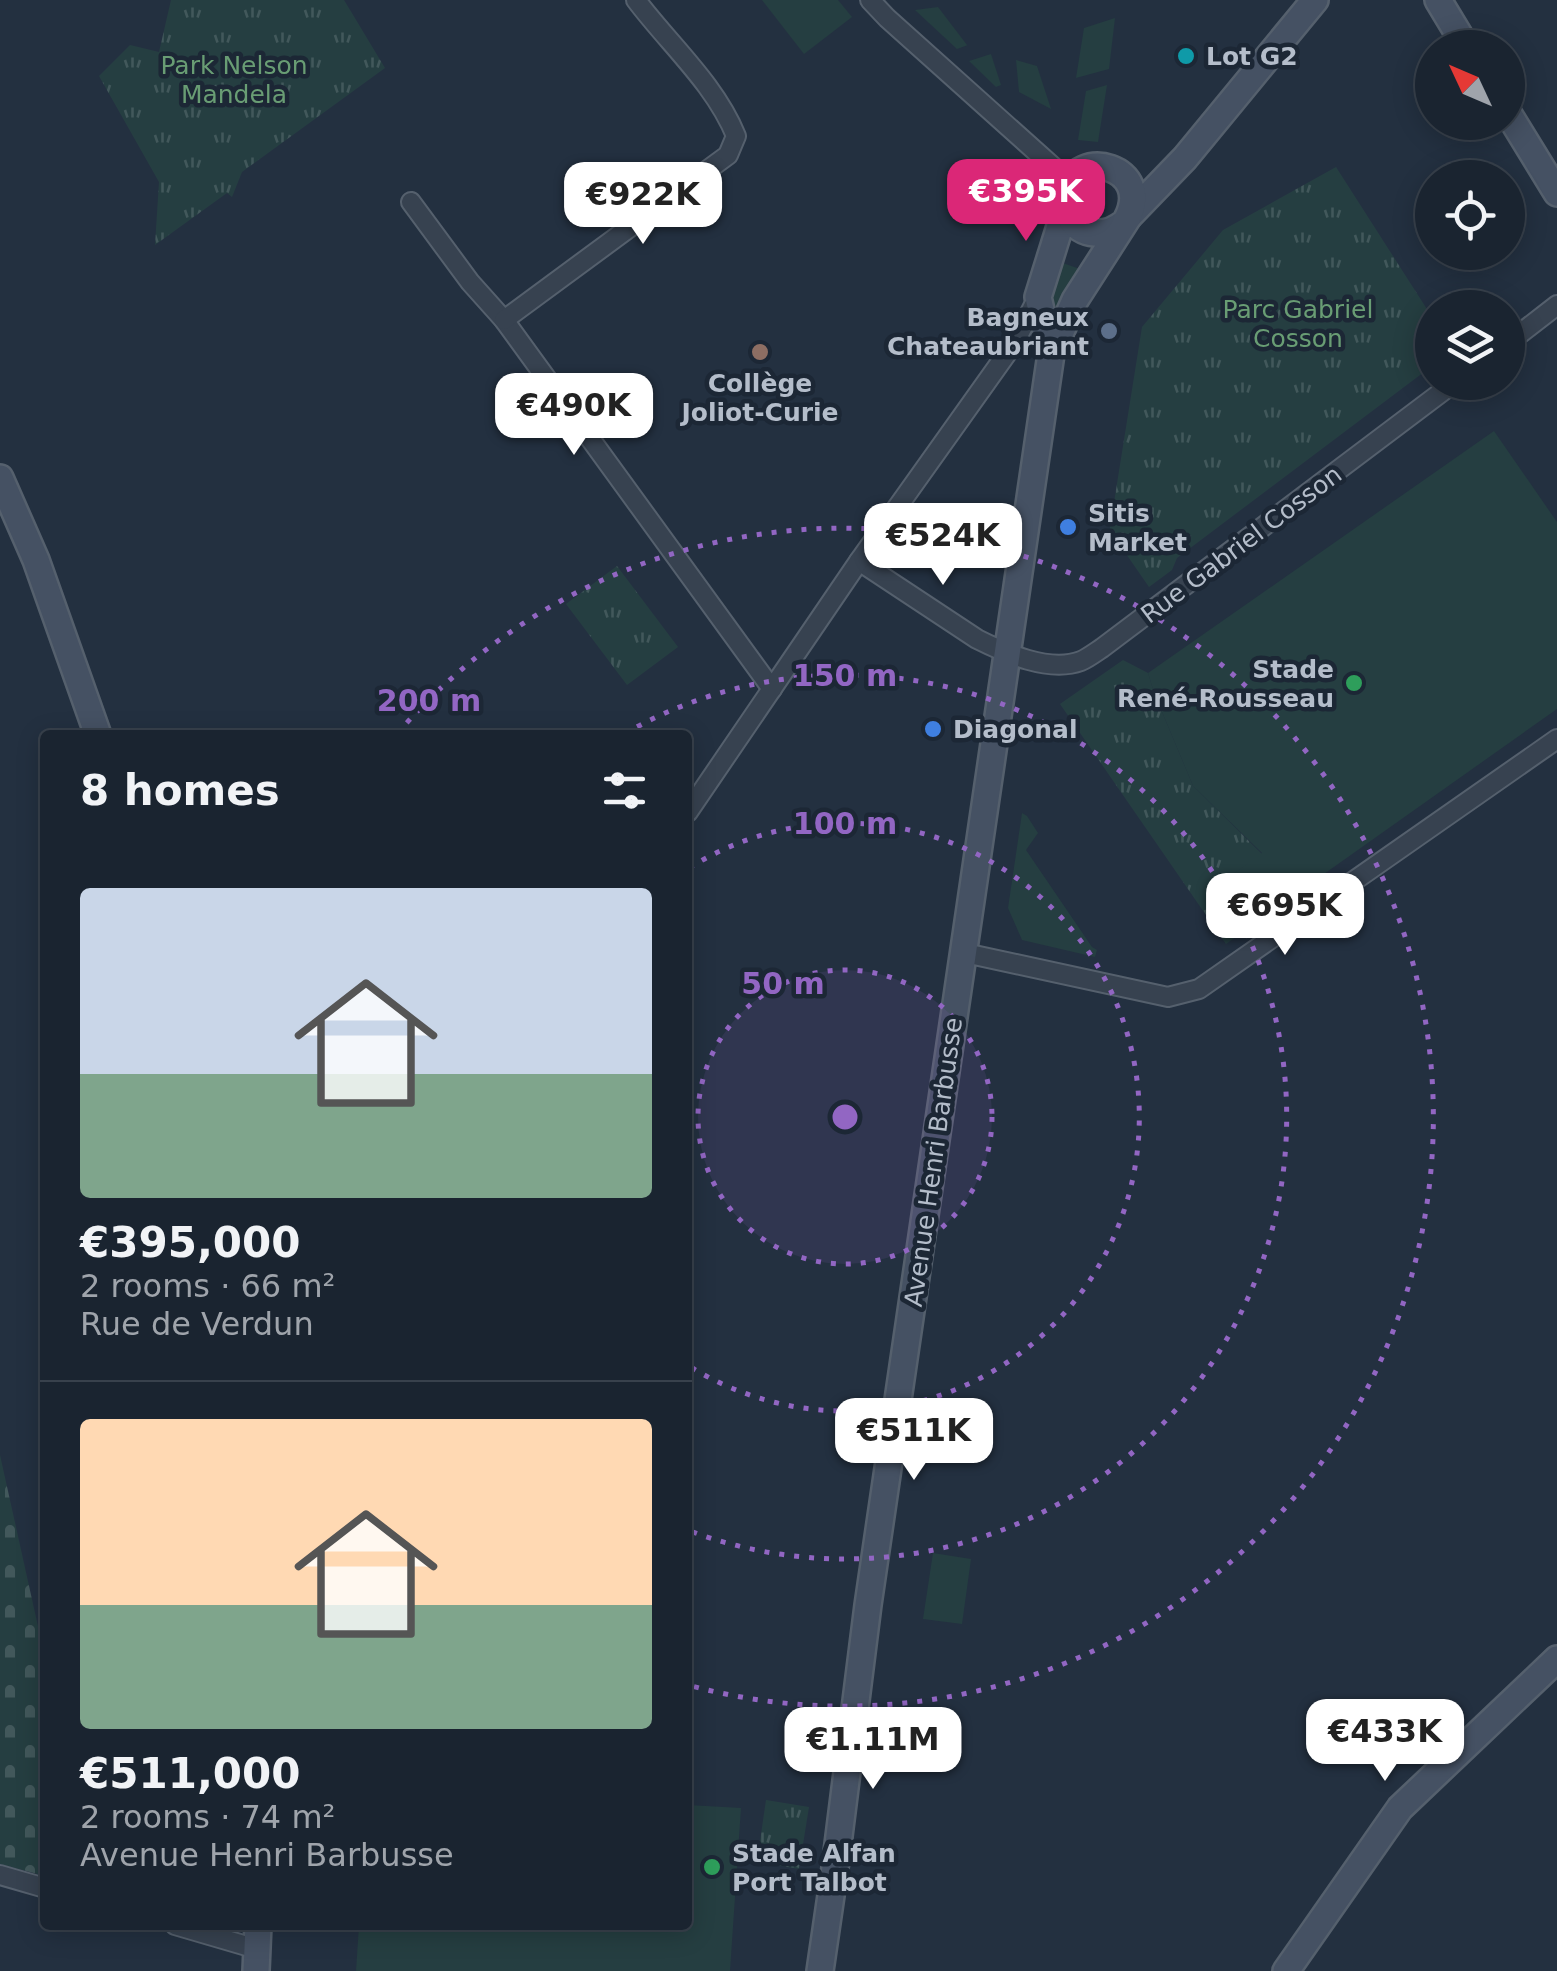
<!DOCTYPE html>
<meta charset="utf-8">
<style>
:root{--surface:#1a2430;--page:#232c38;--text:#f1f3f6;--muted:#9fa4ab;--line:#38414c;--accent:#db2777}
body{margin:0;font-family:"DejaVu Sans",sans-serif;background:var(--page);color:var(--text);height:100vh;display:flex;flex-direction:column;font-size:38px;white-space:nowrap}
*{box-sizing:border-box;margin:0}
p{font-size:32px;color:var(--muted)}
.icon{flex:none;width:55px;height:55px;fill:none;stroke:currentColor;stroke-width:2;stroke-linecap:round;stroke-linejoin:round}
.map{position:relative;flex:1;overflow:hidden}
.details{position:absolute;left:40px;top:730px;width:652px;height:1200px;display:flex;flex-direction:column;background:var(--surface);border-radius:10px;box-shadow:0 5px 25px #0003,0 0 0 2px var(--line)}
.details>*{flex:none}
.needle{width:65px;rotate:314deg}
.controls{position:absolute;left:1415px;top:30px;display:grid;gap:20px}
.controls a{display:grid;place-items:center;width:110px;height:110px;border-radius:50%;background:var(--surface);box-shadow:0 5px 25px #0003,0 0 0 2px var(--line);font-size:50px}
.price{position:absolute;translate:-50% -85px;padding:0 22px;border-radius:20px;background:#fff;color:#222;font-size:32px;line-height:65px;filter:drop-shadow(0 2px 5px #0008)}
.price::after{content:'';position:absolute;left:50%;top:60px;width:30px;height:22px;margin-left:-15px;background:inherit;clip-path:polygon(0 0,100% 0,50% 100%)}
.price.active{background:var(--accent);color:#fff}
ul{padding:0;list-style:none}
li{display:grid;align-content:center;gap:20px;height:530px;padding:0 40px}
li+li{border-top:2px solid var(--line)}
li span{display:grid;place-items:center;height:310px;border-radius:10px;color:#555}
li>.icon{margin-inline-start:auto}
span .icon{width:180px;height:180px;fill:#fffc;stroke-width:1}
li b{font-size:42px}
h2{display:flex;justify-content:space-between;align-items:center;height:120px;padding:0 40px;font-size:42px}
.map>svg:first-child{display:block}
.grass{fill:#253e41}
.cemetery{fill:url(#cemetery-stones)}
.park{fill:url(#park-tufts)}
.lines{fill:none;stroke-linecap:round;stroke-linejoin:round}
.street-casing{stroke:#55606d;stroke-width:22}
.secondary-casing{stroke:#55606d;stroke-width:30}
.street{stroke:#374250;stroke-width:18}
.secondary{stroke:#455163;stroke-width:25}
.ring{fill:none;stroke:#9266c3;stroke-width:5;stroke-dasharray:5 10}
.culture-dot{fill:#0f9aa8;stroke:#1c2735;stroke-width:4}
.service-dot{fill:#5c6f8a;stroke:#1c2735;stroke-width:4}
.education-dot{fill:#8d6e63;stroke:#1c2735;stroke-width:4}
.shop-dot{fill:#3f7fe0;stroke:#1c2735;stroke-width:4}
.leisure-dot{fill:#2e9e5b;stroke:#1c2735;stroke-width:4}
.labels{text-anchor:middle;stroke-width:9;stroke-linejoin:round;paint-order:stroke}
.poi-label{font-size:25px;font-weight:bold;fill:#b4bdca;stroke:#1c2735;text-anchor:start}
.park-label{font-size:25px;fill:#699d74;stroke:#1c2735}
.street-label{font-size:25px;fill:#b4bdca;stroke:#1c2735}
.centre{fill:#9266c3;stroke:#1c2735;stroke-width:5}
.ring-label{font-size:30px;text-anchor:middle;font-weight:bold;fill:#9266c3;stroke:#1c2735;stroke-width:9;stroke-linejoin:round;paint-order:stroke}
</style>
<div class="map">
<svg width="1557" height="1971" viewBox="0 0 1557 1971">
<defs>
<pattern id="cemetery-stones" width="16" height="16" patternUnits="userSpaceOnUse" patternTransform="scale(2.5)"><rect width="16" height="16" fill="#253e41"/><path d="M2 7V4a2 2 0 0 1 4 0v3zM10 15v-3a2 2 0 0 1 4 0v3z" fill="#42585b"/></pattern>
<pattern id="park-tufts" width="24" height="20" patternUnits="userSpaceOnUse" patternTransform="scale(2.5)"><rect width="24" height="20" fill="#253e41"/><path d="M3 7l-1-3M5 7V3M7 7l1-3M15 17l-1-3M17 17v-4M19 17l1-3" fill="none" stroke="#42585b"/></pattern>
</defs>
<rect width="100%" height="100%" fill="#233040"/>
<g class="grass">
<path d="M762,0H838L852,17L804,54Z"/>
<path d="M938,7L967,45H968L957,49L915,10Z"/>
<path d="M1115,18L1109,69L1076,78L1084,28Z"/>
<path d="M991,54L1001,85L996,87L969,61Z"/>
<path d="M1016,60L1037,66L1051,109L1019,92Z"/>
<path d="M1107,85L1098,142L1078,140L1086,91Z"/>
<path d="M1057,261L1083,270L1055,334L1049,290Z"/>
<path d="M1494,431L1557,522V709L1259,920L1227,878L1262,853L1193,786L1154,693L1148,673Z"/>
<path d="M1022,813L1027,816L1038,833L1026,850L1092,947L1097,950L1095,957L1022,940L1008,908Z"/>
<path d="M933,1553L971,1559L962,1624L923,1619Z"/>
<path d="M688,1805L741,1808L730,1971H356L359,1925H688Z"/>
</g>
<path class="cemetery" d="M0,1455L45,1658V1876L0,1864Z"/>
<g class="park">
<path d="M171,0H344L385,68L242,172L232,197L227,193L155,245L159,182L99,76L130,45L159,52Z"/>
<path d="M1336,167L1432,317V366L1177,558L1172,570L1149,587L1122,548L1108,540L1142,327L1223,230Z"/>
<path d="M617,566L678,647L627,685L566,604Z"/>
<path d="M1123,660L1148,673L1154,693L1193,786L1262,854L1227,878L1259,920L1226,944L1060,704Z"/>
<path d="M766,1800L809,1807L799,1869L757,1862Z"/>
</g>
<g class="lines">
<defs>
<g id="street">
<path d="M870,0L887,18L1070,182"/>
<path d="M411,202L470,282L504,320L772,689"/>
<path d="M504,320L728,155L736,136C715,84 669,44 636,0"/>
<path d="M1508,343L1557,305"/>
<path d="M859,561L977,639C1005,653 1049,673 1081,661C1088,658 1096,652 1102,648L1455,382"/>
<path d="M688,812L859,561L1015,342L1038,297"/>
<path d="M965,953L1168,997L1199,989L1557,739"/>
<path d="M0,1875L45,1888"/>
<path d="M175,1925L257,1949"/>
</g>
<g id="secondary">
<path d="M1438,0L1467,48"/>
<path d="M1508,113L1557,193"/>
<path d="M1130,215L1185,158L1315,0"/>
<path d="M1051,354L1038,297L1066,207"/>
<path d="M0,478L36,560L98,735"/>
<path d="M256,1971L258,1925"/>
<path d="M820,1971L835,1868L868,1605L1051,354L1075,300L1127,219C1154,167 1076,145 1066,192C1064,200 1065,209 1069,216C1081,238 1107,237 1124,223"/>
<path d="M1286,1971L1400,1808L1557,1659"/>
</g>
</defs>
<use href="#street" class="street-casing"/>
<use href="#secondary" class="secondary-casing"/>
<use href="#street" class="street"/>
<use href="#secondary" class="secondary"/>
</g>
<circle cx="845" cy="1117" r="147" fill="#9266c3" fill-opacity=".12"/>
<g class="ring">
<circle cx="845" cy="1117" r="147"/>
<path d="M689 868A294 294 0 1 1 689 1366"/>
<path d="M624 734A442 442 0 1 1 690 1531"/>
<path d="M397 734A589 589 0 1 1 688 1685"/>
</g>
<circle class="culture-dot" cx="1186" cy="56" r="10"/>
<circle class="service-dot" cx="1109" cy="331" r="10"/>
<circle class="education-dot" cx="760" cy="352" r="10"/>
<g class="shop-dot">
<circle cx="1068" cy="527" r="10"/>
<circle cx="933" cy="729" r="10"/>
</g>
<g class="leisure-dot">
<circle cx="1354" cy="683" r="10"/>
<circle cx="712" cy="1867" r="10"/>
</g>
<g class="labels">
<g class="poi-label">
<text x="1206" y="65">Lot G2</text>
<text x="1089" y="326" text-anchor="end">Bagneux<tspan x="1089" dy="29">Chateaubriant</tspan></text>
<text x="760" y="392" text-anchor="middle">Collège<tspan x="760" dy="29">Joliot-Curie</tspan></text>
<text x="1088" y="522">Sitis<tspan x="1088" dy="29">Market</tspan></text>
<text x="1334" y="678" text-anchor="end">Stade<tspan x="1334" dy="29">René-Rousseau</tspan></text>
<text x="953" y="738">Diagonal</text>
<text x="732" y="1862">Stade Alfan<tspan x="732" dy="29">Port Talbot</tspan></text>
</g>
<g class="park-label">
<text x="234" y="74">Park Nelson<tspan x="234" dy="29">Mandela</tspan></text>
<text x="1298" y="318">Parc Gabriel<tspan x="1298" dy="29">Cosson</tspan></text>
</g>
<g class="street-label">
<text transform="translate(1241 544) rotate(-37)" y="9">Rue Gabriel Cosson</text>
<text transform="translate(933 1162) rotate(-82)" y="9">Avenue Henri Barbusse</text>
</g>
</g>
<circle cx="845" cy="1117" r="15" class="centre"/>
<g class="ring-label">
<text x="845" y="686">150 m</text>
<text x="429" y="711">200 m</text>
<text x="845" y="834">100 m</text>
<text x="783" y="994">50 m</text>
</g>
</svg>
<div class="controls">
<a><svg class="needle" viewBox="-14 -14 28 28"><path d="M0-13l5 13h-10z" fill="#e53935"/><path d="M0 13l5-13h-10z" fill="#9fa4ab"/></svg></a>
<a><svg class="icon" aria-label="locate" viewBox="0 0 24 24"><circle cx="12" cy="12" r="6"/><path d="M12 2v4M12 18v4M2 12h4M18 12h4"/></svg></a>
<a><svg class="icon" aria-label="layers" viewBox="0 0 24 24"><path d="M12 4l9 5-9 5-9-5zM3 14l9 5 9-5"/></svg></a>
</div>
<b class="price active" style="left:1026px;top:244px">€395K</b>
<b class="price" style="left:643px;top:247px">€922K</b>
<b class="price" style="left:574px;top:458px">€490K</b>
<b class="price" style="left:943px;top:588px">€524K</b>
<b class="price" style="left:1285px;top:958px">€695K</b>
<b class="price" style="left:914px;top:1483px">€511K</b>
<b class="price" style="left:1385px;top:1784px">€433K</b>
<b class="price" style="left:873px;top:1792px">€1.11M</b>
<section class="details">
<h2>8 homes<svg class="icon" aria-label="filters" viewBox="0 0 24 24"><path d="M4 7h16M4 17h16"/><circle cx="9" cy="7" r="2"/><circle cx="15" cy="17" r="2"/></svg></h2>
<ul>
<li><span style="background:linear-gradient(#c9d6e8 60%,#7fa58c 0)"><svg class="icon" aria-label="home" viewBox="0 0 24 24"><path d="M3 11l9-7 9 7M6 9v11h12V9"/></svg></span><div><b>€395,000</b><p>2 rooms · 66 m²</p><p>Rue de Verdun</p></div></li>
<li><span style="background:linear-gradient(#ffd9b3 60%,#7fa58c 0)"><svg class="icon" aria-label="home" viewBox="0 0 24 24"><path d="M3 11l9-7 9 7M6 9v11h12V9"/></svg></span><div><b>€511,000</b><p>2 rooms · 74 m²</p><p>Avenue Henri Barbusse</p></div></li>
</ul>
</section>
</div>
